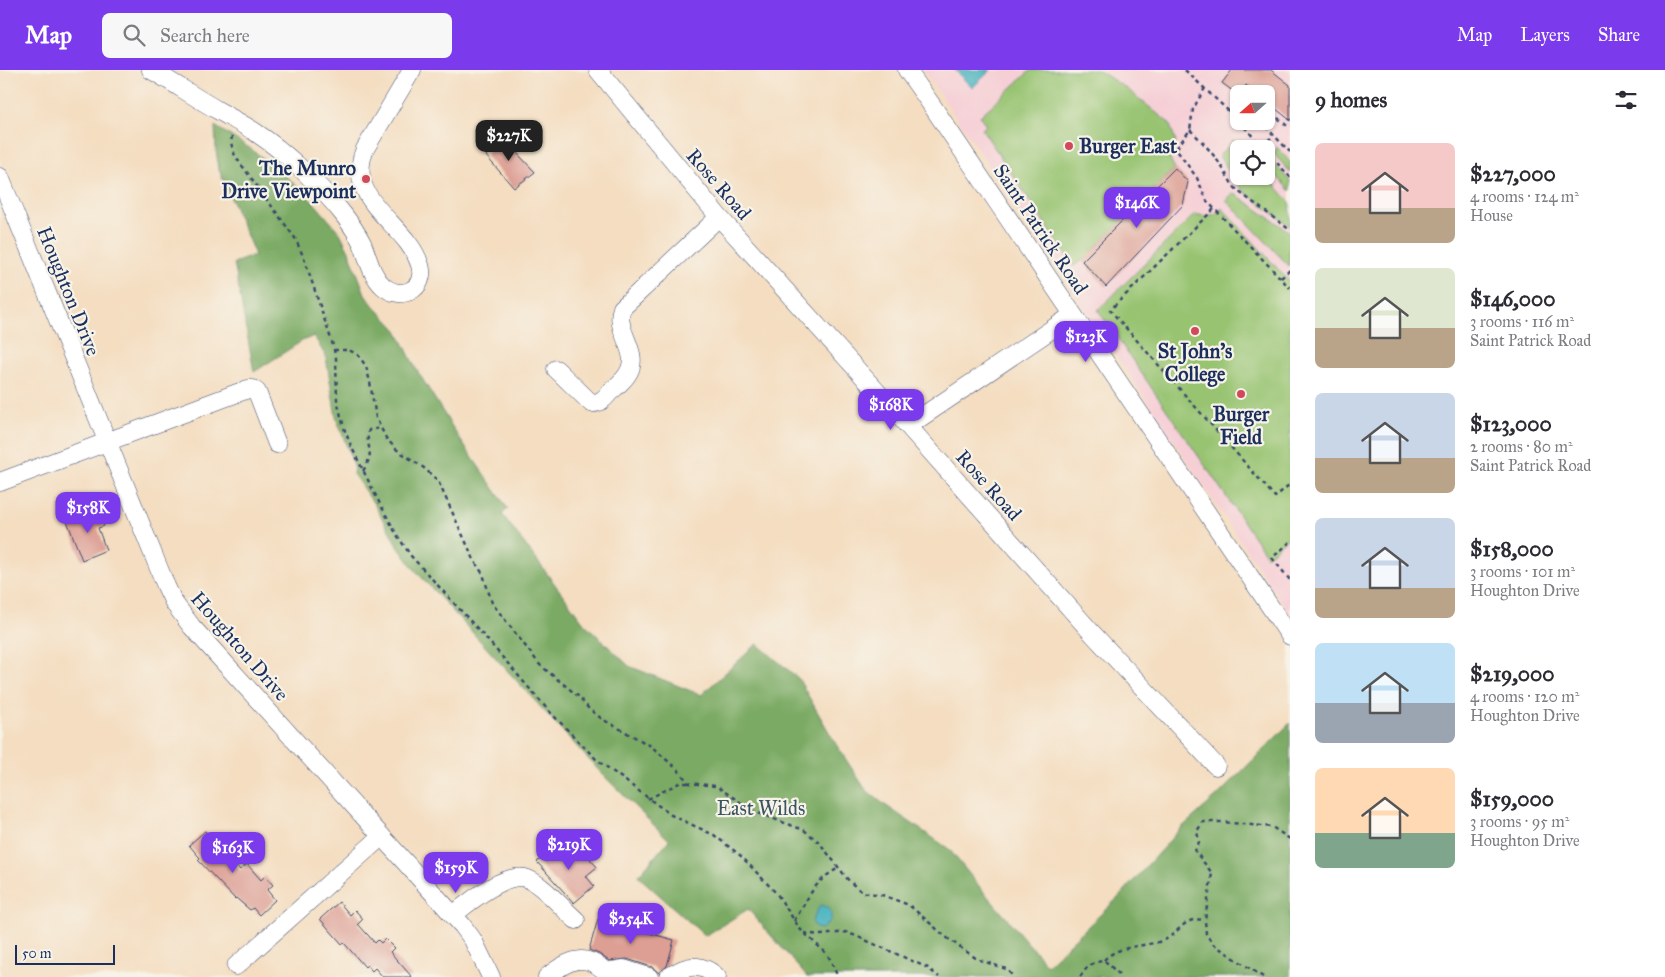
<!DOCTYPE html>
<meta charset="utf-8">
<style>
:root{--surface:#fff;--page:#f7f7f7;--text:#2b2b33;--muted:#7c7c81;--accent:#7c3aed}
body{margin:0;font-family:"IM FELL Great Primer",serif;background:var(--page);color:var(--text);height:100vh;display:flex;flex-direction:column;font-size:19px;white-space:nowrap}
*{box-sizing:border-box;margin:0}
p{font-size:16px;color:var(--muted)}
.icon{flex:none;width:28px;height:28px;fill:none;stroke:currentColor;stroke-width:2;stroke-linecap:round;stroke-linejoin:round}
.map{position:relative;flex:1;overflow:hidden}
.drawer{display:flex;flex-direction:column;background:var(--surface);width:375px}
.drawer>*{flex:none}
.needle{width:32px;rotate:249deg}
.tools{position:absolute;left:1230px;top:15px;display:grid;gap:10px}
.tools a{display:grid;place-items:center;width:45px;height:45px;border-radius:8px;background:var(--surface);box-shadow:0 1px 4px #0004;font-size:25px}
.scale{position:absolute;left:15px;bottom:12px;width:100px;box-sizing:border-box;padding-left:5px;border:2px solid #1b2f5e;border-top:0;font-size:14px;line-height:18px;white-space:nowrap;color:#1b2f5e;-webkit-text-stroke:4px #f7f3e8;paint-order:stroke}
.price{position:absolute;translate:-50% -42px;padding:0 11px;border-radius:10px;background:var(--accent);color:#fff;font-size:16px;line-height:32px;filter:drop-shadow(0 1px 2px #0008)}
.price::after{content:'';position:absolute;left:50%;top:30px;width:15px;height:11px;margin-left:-8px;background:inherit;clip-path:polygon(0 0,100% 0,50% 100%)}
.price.on{background:#222;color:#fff}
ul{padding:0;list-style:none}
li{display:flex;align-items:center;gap:15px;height:125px;padding:0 25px}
li span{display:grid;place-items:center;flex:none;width:140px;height:100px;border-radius:8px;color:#555}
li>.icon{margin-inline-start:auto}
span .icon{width:60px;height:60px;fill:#fffc;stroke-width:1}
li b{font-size:21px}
h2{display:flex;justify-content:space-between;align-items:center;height:60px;padding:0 25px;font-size:21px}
header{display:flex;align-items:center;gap:30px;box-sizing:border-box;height:70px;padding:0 25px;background:var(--accent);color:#fff}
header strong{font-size:24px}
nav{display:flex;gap:28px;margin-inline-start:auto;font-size:18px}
.search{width:350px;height:45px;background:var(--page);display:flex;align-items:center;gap:12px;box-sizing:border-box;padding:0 18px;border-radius:8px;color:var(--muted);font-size:19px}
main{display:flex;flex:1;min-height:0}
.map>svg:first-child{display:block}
.built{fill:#f6cfd6;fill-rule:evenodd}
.green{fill:#98c472;stroke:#5a7a68}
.forest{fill:#7aaa64;stroke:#4a6c61}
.water{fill:#42b1bd;stroke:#2e708e}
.building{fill:#dd9f94}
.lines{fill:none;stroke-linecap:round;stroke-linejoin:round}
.minor-casing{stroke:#3c496d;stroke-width:19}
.path{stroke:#3c496d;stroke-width:2.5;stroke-dasharray:4 4;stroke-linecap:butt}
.minor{stroke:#fff;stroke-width:18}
.poi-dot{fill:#d1495b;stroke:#f7f3e8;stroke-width:2}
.labels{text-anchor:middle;stroke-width:4.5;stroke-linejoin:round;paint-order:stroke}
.poi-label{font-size:20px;font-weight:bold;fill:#1b2f5e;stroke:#f7f3e8}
.street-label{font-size:20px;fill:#1b2f5e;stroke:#f7f3e8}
.park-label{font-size:20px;fill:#3a5463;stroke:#f7f3e8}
</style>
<header>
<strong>Map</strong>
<div class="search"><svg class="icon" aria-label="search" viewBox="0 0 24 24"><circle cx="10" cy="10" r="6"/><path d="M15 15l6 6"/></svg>Search here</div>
<nav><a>Map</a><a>Layers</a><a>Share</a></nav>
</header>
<main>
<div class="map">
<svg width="1290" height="907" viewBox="0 0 1290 907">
<rect width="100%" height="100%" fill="#f7f3e8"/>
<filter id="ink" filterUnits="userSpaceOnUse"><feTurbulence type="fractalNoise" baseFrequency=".02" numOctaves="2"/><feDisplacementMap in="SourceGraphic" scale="10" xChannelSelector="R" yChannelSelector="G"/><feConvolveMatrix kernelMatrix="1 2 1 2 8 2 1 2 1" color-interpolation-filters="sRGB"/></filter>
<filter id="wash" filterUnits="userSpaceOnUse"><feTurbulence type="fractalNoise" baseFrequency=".0096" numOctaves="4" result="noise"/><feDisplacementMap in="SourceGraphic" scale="20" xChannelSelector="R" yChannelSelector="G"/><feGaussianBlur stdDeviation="1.12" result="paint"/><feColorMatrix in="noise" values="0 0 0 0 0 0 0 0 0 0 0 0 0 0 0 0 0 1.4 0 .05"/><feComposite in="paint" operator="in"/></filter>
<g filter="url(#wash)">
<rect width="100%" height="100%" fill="#f4ddc0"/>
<path class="built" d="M923,0H1290V545L961,54ZM1239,24H1266V51H1239ZM1239,79H1266V106H1239Z"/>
<g class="green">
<path d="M1031,0H1098L1127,19L1169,53L1176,71L1170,90L1175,98L1082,191L1073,196L982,59L986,56L980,46Z"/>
<path d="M1234,70L1242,79H1239V106L1266,105L1290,132V156L1242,120L1219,86Z"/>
<path d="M1277,77L1290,92V102L1274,84Z"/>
<path d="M1269,88L1290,111V121L1266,94Z"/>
<path d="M1234,123L1290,162L1289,196L1226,130Z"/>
<path d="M1222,138L1290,212V466L1267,486L1098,240L1195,144C1205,147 1216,146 1222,138Z"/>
</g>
<path class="forest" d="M215,56L251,79L286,106L316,135L340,163L349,181L365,224L373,235L397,260L415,297L461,371L508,439L502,444L584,553L609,577L629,596L701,625L757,574L798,608L837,676L866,720L885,735L949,779L983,821L1047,895L1119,827L1179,760L1216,727L1290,653V907H807L748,839L705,866L638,806L669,770L604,706L415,500L399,478L374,434L353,404L354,396L336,347L326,287L314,266L302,271L254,302L234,193L255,185L219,100L216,80Z"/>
<g class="water">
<path d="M955,0H991L972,18Z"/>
<path d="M820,835L827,837L831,843V850L822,859L816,858L812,851Z"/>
</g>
<g id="blocks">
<g class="building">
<path d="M1232,0H1271L1290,15V50L1266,31V24H1257L1246,15L1238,25L1222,13Z"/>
<path d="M499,64L535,102L514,118L486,86Z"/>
<path d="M1175,98L1188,112L1183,135L1106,217L1082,191Z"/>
<path d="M97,439L104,456L98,458L106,480L82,490L67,451Z"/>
<path d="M205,761L217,775L223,770L232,779L226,784L240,800L247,794L261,810L265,806L273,815L267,820L275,830L259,845L253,838L250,840L236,828L235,829L198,790L200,788L189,775Z"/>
<path d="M576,773L597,797L586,806L594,816L574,833L537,792L556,775L564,784Z"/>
<path d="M339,832L350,845L355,840L363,849L358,854L375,873L378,870L381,873L385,869L394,878L390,882L412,907H383L375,898L372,901L367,895L365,897L344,873L342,874L320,849Z"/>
<path d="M598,849L674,870L667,896L659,903L652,897L627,889L609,891L599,884L589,880Z"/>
</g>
</g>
</g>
<g filter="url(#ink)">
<use href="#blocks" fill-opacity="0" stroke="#3c496d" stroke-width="1"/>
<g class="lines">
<defs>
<g id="minor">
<path d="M151,0C174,13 196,28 219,41C231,48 243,54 255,62C286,82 320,115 343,144C350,153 357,163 362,173C368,187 371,205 383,216C401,232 427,219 420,195C407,153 343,131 365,79L412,0"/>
<path d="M598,0L719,147L908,356L1092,563L1216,696"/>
<path d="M907,0L933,37L1290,566"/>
<path d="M0,107L166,516L174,533L192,557L462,855L473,870L491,907"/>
<path d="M556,299L591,333C600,334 605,328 610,322C616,317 623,311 627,305C643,283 613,261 622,238L719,147"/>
<path d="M908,356L1073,245"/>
<path d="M0,412L248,319H253L257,322L277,374"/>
<path d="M453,845C469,832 507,800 528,809C543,815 563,839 576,850"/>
<path d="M236,896L381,767"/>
<path d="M606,902L624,899L649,907"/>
<path d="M547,907C571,887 588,882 611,907"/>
<path d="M668,907C673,905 678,901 683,899C695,894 708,898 717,907"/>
</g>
</defs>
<use href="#minor" class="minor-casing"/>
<g class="path">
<path d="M1185,0L1239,51"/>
<path d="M1205,18L1193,39L1190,60L1176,79L1197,108L1207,131L1290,218"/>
<path d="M1266,47L1271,42L1286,55L1290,49"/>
<path d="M1239,51L1264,79"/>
<path d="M1262,51L1261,52L1290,82"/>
<path d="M1190,60C1200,69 1209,79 1217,90C1225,100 1229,112 1238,121L1290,160"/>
<path d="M232,66L231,73L235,86L295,168L304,188L332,272L336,288L337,331L345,361L352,378L379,432L397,465L411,486L485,567L548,640L596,689L671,745L714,765L741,786L777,824L800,859L828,885L838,907"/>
<path d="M1262,76L1274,65"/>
<path d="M1266,81L1290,107"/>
<path d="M1214,139L1110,240L1275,427L1290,414"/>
<path d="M1281,208L1290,200"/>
<path d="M334,280H349L358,285L366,296L370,312L376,348L386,368L396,379L424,398L438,411L475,492L483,504L492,533L540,595L578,626L589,639L602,649L651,676L678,700L689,713L716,716L755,742L804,760L819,772L849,811L862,822L882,825L909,835L946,867L964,880L977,889L1006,899L1014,907"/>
<path d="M363,401C377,379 364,378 369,360L381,358"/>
<path d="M1290,472L1272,488L1290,510"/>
<path d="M648,729L679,713H689"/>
<path d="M794,851C809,828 813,811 839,798"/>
<path d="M804,863L821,865L845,862L856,866L928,898L939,907"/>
<path d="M1104,890C1118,875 1143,877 1162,871C1180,864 1182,846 1205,850"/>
<path d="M1080,907L1089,895L1104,890L1122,907"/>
<path d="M1263,907L1213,874L1206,864L1205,850L1212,803L1195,781L1199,772L1197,761L1203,752H1222L1272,757L1290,769"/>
</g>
<use href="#minor" class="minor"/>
</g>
</g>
<g class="poi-dot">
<circle cx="1069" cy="76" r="5"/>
<circle cx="366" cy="109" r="5"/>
<circle cx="1195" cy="261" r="5"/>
<circle cx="1241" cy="324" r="5"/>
</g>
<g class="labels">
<g class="poi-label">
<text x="1079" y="83" text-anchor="start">Burger East</text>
<text x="356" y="105" text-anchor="end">The Munro<tspan x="356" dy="23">Drive Viewpoint</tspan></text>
<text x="1195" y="288">St John's<tspan x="1195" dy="23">College</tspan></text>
<text x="1241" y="351">Burger<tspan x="1241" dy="23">Field</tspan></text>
</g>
<g class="street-label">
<text transform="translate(719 114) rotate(49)" y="7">Rose Road</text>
<text transform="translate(1041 159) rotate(56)" y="7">Saint Patrick Road</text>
<text transform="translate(69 221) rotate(68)" y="7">Houghton Drive</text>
<text transform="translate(989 415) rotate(48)" y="7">Rose Road</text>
<text transform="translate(240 576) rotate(49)" y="7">Houghton Drive</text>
</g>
<g class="park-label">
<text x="761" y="745">East Wilds</text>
</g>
</g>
</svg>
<div class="tools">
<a><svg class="needle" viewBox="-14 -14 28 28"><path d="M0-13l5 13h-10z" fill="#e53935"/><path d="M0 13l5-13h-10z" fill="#7c7c81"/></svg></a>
<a><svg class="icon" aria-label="locate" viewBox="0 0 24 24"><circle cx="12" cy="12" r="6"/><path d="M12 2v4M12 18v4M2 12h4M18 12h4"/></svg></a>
</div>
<div class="scale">50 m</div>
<b class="price on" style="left:509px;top:92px">$227K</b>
<b class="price" style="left:1137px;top:159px">$146K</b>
<b class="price" style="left:1086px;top:293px">$123K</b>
<b class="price" style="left:891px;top:361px">$168K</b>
<b class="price" style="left:88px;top:464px">$158K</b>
<b class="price" style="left:569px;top:801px">$219K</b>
<b class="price" style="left:233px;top:804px">$163K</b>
<b class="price" style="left:456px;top:824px">$159K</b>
<b class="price" style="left:631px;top:875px">$254K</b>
</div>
<section class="drawer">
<h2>9 homes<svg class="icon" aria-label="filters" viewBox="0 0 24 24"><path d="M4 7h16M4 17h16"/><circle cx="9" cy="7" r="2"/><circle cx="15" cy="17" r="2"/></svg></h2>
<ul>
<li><span style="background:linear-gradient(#f6c9c9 65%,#b9a48a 0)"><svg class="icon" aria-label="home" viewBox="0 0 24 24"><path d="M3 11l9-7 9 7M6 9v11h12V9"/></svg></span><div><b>$227,000</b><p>4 rooms · 124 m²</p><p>House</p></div></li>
<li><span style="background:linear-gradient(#dfe7d0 60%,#b9a48a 0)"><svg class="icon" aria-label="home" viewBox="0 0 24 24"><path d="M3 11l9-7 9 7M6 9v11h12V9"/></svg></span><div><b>$146,000</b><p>3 rooms · 116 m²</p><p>Saint Patrick Road</p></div></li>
<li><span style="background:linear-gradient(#c9d6e8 65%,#b9a48a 0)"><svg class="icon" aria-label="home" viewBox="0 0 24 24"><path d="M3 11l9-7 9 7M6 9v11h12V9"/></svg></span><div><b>$123,000</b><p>2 rooms · 80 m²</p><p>Saint Patrick Road</p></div></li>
<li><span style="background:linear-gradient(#c9d6e8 70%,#b9a48a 0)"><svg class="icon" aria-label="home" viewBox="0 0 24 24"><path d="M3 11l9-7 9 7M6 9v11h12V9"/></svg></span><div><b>$158,000</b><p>3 rooms · 101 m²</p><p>Houghton Drive</p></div></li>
<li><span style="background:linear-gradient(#bfe0f5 60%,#9aa5b1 0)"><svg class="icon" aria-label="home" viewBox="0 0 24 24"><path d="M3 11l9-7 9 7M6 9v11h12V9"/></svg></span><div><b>$219,000</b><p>4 rooms · 120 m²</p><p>Houghton Drive</p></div></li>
<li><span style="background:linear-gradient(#ffd9b3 65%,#7fa58c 0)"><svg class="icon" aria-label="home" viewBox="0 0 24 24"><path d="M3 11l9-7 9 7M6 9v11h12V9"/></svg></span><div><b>$159,000</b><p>3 rooms · 95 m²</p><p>Houghton Drive</p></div></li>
</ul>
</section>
</main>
